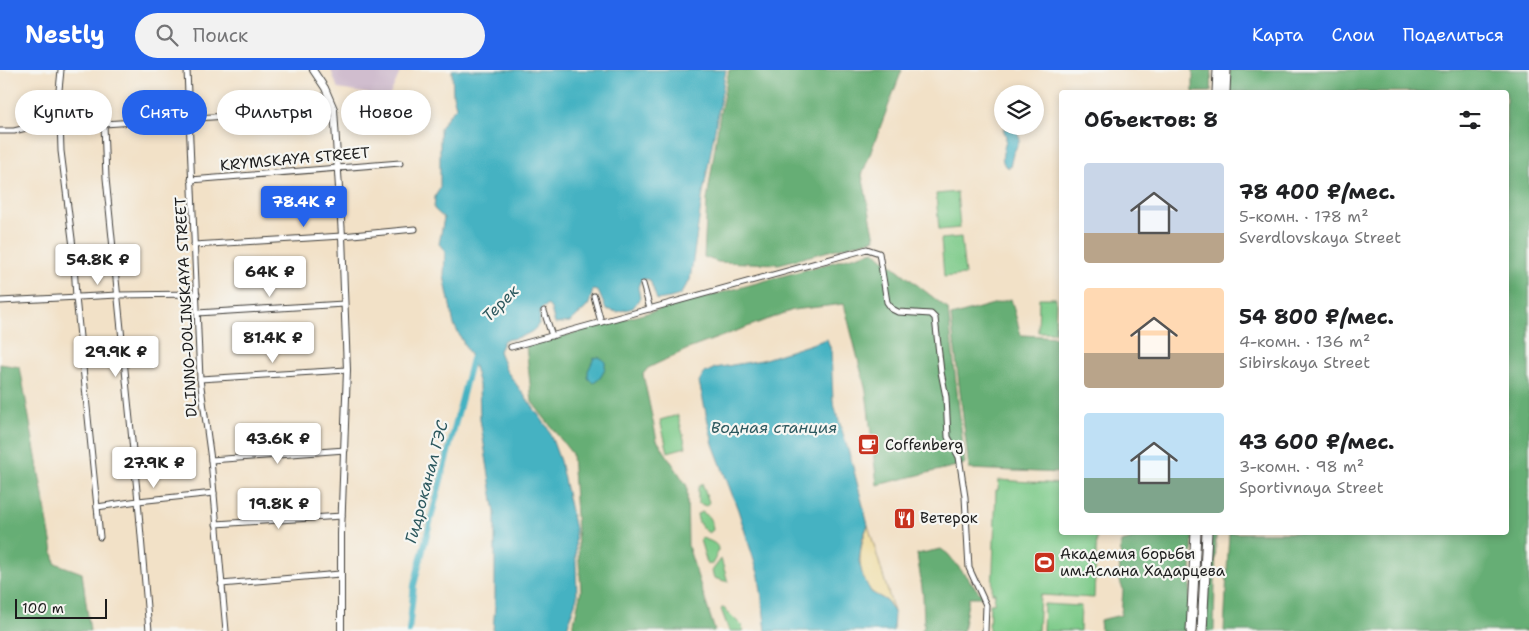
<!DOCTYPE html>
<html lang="ru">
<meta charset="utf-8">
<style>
:root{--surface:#fff;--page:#f2f2f2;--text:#202124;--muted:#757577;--accent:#2563eb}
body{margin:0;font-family:"Shantell Sans",sans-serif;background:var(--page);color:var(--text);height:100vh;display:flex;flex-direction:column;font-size:19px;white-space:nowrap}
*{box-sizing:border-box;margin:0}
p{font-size:16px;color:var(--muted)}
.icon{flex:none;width:28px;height:28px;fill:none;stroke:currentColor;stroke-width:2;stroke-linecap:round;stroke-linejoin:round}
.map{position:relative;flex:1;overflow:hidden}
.sheet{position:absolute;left:1059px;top:20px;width:450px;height:445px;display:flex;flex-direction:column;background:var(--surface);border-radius:5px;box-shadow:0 2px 8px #0003}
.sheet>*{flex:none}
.top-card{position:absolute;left:15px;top:20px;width:475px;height:45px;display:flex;gap:10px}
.buttons{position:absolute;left:994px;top:15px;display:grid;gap:10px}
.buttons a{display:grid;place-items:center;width:50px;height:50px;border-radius:50%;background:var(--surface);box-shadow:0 2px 8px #0003;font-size:25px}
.scale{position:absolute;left:15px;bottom:12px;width:92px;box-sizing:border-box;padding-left:5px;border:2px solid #1c1c1c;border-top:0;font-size:14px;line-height:18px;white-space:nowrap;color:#1c1c1c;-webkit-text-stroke:4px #f6f6f2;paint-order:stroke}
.price{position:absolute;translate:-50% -42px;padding:0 11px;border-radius:5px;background:#fff;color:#222;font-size:16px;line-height:32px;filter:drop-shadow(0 1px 2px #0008)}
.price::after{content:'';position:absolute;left:50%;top:30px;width:15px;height:11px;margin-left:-8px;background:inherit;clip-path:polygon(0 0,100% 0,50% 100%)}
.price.on{background:var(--accent);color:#fff}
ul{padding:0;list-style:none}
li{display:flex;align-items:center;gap:15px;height:125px;padding:0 25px}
li span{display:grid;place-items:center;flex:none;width:140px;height:100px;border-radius:5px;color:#555}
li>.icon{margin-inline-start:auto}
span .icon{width:60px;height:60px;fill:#fffc;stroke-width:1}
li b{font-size:21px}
h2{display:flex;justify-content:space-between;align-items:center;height:60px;padding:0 25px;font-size:21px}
.pill{padding:0 18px;border-radius:22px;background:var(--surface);box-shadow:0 2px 8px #0003;font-size:18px;line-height:45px}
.pill.on{background:var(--accent);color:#fff}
header{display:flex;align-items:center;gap:30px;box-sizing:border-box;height:70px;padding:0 25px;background:var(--accent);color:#fff}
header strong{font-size:24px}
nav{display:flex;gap:28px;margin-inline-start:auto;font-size:18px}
.search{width:350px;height:45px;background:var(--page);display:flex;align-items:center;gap:12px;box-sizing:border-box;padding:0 18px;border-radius:28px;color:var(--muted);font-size:19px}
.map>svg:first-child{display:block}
.industrial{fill:#d0bdce}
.green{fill:#7dca89;stroke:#4c7352}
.forest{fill:#66ae75;stroke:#416548}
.sand{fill:#eeda9e;stroke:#857b5d}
.water{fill:#45b2c2;stroke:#30676f}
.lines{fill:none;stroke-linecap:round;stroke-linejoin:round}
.canal{stroke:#45b2c2;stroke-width:6}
.minor-casing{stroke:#3c3a36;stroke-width:7}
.tertiary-casing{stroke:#3c3a36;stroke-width:8}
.primary-casing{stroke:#3c3a36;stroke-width:11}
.minor{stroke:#fff;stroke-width:5}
.tertiary{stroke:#fff;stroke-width:6}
.primary{stroke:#fff;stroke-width:9}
.labels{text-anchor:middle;stroke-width:4.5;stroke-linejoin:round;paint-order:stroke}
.street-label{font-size:15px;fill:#1c1c1c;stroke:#f6f6f2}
.poi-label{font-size:15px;fill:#1c1c1c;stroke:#f6f6f2;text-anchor:start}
.water-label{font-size:16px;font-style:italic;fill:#2c585e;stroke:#f6f6f2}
</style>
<header>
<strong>Nestly</strong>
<div class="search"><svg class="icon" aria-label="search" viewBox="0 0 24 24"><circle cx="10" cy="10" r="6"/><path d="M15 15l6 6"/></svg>Поиск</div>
<nav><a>Карта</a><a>Слои</a><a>Поделиться</a></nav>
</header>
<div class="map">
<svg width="1529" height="561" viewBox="0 0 1529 561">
<rect width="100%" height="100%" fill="#f6f6f2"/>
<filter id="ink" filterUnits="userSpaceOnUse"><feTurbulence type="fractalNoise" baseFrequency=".02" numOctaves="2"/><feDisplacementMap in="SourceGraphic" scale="10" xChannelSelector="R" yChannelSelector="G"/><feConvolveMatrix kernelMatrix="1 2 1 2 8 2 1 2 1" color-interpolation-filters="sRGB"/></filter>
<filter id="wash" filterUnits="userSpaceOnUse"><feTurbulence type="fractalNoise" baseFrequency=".0096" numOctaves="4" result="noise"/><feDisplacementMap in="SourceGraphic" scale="20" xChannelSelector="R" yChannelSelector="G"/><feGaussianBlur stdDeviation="1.12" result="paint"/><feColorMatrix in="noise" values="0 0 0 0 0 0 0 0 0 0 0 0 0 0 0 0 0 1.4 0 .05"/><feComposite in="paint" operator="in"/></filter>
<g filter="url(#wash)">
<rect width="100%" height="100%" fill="#f2e1c7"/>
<path class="industrial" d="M331,0H401L389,27L338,19Z"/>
<g class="green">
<path d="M957,122L960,158L939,160L936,124Z"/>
<path d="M961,167L965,205L944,207L941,169Z"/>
<path d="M1039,228H1056L1055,262H1038Z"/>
<path d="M678,345L686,377L668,382L660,350Z"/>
<path d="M999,410L1061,414V462L1097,463L1094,528L1040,525L1038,561H989L990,534H994L995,523H992L996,420H998Z"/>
<path d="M702,413L709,432L706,436L698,433V418Z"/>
<path d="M702,442C710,446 712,452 713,460L709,463C701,458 698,453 697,444Z"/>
<path d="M702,468C720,474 722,477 712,494L707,493L700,470Z"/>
<path d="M721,489L728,512L714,508L712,501Z"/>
<path d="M1044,534L1081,536L1080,561H1043Z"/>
<path d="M723,537L742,556L743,561H729L721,539Z"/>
</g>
<g class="forest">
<path d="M729,0H902L862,105L875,169L779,194L718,192L704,187L707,130L720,43Z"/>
<path d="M1193,0H1212L1211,22H1193Z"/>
<path d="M1230,0H1529V561H1224L1229,463L1506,462V22H1228Z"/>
<path d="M874,181L948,239L965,394L877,415L866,321L844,234L793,240L688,279L648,298L643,304L657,370L687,416L688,476L715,561H572L581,521L572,384L532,332L526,276Z"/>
<path d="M1011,229L1021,265L1061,267V403L969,399L951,246Z"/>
<path d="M0,294L20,297L55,493L82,503L90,561H0Z"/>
<path d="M1142,463H1193L1188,561H1101L1100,550L1121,545L1123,520L1119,508L1121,472L1142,466Z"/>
<path d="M1210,463H1216L1214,561H1206Z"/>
<path d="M941,479L948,484L983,527H969L963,561H921L924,557L923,525L917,484Z"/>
</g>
<path class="sand" d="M868,455L894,542C892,538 890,535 888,532C883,527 875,526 871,521C854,503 860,475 868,455Z"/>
<g class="water">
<path d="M452,0H726L702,129L690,210L680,225L670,228L657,230L650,210L646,209L641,210L638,217L640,228L633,238L617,242L606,239L598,221L593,220L589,234L586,238L570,252L555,254L551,239L548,235C533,242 544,247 538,255C533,265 514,269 504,270L499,281L506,300L548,358L560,391L575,459L577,527L566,561H493L495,535V443L480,349L479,315L472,289L454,255L444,206L445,181L439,174L444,148L434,139L435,127L440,117V58L448,46L456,37L453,25Z"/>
<path d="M1003,58L1009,59L1018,63L1020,70L1013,84L1010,97H1006C998,88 1006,78 1006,67C1005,64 1004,61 1003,58Z"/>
<path d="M827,269L831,280L833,331L852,393L868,455L862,469L859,491L863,507L871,522L887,531L894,542L893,561H766L759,506L738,440L713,374L699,312L703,304L715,298L762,290Z"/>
<path d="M599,287L605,291C606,300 601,310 593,313L588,308V301L594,288Z"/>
</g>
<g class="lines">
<path class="canal" d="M409,561L414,515L472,289L477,283"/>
</g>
</g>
<g filter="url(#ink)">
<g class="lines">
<defs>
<g id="minor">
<path d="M61,0L59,20L61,81L73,177L76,227L100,467"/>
<path d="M187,0L200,309L211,390L226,561"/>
<path d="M104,54L106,108L138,431L149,561"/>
<path d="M0,61H14L30,57L104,54L334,39"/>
<path d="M191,110L400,93"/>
<path d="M194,175L342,166L415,159"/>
<path d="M643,214L650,239"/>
<path d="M594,226L601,252"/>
<path d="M0,231L118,225L197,224"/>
<path d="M544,241L552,266"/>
<path d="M197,243L344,234"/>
<path d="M511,277L867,179L879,183L887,232L892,239L898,242L931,244L935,248L941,302L946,327L948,367L959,387L965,427L969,498L986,535L985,561"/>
<path d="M200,309L347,300"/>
<path d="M211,390L345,380"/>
<path d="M97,437L138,431L214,423"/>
<path d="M216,454L342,446"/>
<path d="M221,514L340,504"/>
</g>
<path id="tertiary" d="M313,0L325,18L334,39L342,166L347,300L341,464V561"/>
<g id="primary">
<path d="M1217,22L1218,0"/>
<path d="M1225,22L1226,0"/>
<path d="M1191,561L1196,462"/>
<path d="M1202,561L1207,462"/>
</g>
</defs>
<use href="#minor" class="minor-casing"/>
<use href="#tertiary" class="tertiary-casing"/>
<use href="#primary" class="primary-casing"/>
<use href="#minor" class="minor"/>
<use href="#tertiary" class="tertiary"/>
<use href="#primary" class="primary"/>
</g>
</g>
<defs>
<symbol id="cafe-square" viewBox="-11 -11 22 22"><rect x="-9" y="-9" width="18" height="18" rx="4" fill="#c8321e" stroke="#f6f6f2"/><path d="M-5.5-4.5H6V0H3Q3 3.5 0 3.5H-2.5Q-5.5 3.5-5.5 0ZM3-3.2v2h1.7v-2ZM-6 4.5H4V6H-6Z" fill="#fff"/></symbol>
<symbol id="restaurant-square" viewBox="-11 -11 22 22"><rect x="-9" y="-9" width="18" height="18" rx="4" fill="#c8321e" stroke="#f6f6f2"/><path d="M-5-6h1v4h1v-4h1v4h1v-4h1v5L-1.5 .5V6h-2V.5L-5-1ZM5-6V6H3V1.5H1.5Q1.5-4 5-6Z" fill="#fff"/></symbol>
<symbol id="stadium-square" viewBox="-11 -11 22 22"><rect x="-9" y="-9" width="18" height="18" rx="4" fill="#c8321e" stroke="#f6f6f2"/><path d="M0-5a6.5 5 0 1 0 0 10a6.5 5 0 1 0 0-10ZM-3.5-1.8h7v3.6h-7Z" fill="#fff"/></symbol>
</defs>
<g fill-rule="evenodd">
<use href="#cafe-square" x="856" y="362" width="25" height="25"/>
<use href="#restaurant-square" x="892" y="436" width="25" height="25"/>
<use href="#stadium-square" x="1032" y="480" width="25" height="25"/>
</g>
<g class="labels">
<g class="street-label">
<text transform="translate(295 89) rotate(-5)" y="5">KRYMSKAYA STREET</text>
<text transform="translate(186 237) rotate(-93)" y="5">DLINNO-DOLINSKAYA STREET</text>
</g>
<g class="poi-label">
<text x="885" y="380">Coffenberg</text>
<text x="920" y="453">Ветерок</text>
<text x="1060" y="489">Академия борьбы<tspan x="1060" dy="17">им.Аслана Хадарцева</tspan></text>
</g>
<g class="water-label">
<text transform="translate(500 233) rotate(-45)" y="6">Терек</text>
<text x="774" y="363">Водная станция</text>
<text transform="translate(426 412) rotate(-75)" y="6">Гидроканал ГЭС</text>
</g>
</g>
</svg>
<div class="buttons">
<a><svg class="icon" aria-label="layers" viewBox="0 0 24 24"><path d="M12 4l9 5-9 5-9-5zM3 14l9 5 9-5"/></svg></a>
</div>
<div class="scale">100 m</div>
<b class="price on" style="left:304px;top:158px">78.4K ₽</b>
<b class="price" style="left:98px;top:216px">54.8K ₽</b>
<b class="price" style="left:270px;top:228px">64K ₽</b>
<b class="price" style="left:273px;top:294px">81.4K ₽</b>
<b class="price" style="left:116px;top:308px">29.9K ₽</b>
<b class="price" style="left:278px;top:395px">43.6K ₽</b>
<b class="price" style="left:154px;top:419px">27.9K ₽</b>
<b class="price" style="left:279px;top:460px">19.8K ₽</b>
<div class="top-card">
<a class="pill">Купить</a>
<a class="pill on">Снять</a>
<a class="pill">Фильтры</a>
<a class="pill">Новое</a>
</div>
<section class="sheet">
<h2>Объектов: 8<svg class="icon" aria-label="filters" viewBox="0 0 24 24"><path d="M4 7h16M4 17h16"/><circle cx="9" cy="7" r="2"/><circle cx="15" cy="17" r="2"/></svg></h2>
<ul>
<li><span style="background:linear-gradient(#c9d6e8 70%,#b9a48a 0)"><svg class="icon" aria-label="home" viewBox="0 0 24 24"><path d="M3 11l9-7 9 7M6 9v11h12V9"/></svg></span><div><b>78 400 ₽/мес.</b><p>5-комн. · 178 m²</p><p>Sverdlovskaya Street</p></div></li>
<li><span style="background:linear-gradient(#ffd9b3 65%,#b9a48a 0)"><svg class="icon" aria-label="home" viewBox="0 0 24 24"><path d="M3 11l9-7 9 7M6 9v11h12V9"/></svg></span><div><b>54 800 ₽/мес.</b><p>4-комн. · 136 m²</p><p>Sibirskaya Street</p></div></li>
<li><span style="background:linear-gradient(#bfe0f5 65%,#7fa58c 0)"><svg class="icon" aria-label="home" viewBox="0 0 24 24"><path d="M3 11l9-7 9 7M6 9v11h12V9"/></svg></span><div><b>43 600 ₽/мес.</b><p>3-комн. · 98 m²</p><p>Sportivnaya Street</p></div></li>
</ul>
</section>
</div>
